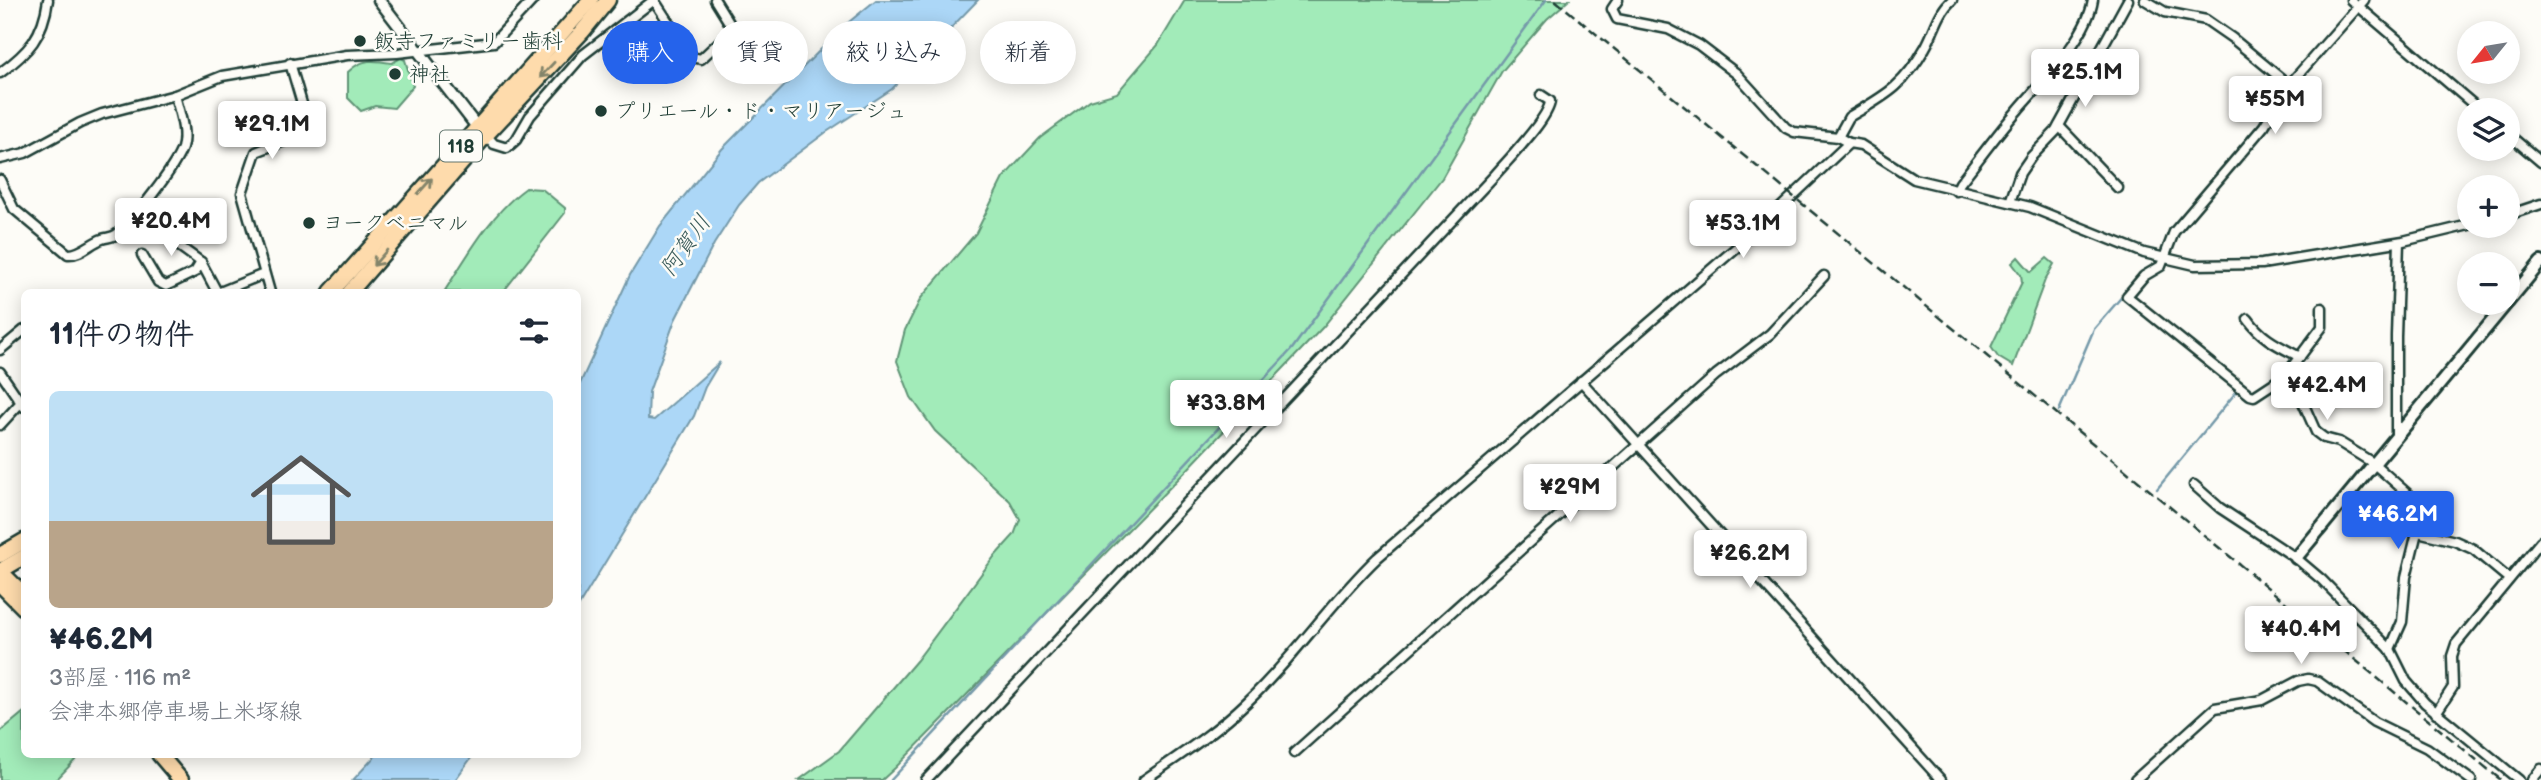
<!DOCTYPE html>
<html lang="ja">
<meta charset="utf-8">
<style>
:root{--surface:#fff;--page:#f2f2f3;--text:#1f2937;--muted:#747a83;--line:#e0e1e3;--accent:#2563eb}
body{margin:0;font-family:"Balsamiq Sans","Klee One",sans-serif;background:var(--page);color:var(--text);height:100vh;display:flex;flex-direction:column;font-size:26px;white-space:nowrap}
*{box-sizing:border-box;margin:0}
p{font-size:23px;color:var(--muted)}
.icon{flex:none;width:38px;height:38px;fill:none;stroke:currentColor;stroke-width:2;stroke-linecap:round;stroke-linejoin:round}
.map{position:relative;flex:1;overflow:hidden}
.side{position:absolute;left:21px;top:289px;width:560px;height:469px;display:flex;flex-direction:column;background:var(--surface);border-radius:10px;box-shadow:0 4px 18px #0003}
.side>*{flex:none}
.top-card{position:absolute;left:602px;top:21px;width:665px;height:63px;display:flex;gap:14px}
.needle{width:46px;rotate:240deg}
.tools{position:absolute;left:2457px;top:21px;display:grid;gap:14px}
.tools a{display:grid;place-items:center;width:63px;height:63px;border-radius:50%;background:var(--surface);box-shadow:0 4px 18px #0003;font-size:35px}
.price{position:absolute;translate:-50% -60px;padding:0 16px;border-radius:7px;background:#fff;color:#222;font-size:23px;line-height:46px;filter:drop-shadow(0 2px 4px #0008)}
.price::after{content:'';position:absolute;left:50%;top:42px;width:21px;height:16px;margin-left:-10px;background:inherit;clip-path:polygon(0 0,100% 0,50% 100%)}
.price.on{background:var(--accent);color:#fff}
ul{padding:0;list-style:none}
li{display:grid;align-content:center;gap:14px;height:371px;padding:0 28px}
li+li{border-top:2px solid var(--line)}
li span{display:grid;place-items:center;height:217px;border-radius:10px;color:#555}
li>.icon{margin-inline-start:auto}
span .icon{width:126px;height:126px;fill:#fffc;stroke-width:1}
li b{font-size:30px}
h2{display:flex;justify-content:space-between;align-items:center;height:84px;padding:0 28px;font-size:30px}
.chip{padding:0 24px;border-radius:32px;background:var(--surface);box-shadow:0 4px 18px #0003;font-size:24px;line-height:63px}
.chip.on{background:var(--accent);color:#fff}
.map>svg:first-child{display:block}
.green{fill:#a2ebb9;stroke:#609476;stroke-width:2}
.water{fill:#acd7f7;stroke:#7499a9;stroke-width:2}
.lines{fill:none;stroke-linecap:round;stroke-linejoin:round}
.stream{stroke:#7499a9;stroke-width:2.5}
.minor-casing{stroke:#1f3d34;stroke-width:13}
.tertiary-casing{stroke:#1f3d34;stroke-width:15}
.secondary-casing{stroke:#1f3d34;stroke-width:16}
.trunk-casing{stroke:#1f3d34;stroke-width:19}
.minor{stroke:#fdfcf7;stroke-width:8}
.tertiary{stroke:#fdfcf7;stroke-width:10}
.secondary{stroke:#fdfcf7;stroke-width:10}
.trunk{stroke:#fedbac;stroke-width:14}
.rail{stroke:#1f3d34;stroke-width:2.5;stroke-dasharray:10 5;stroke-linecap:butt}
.oneway{stroke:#83846a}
.poi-dot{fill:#1f3d34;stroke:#fdfcf7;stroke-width:2.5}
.labels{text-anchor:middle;stroke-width:5;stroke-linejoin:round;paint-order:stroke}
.shield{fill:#fdfcf7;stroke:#62766e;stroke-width:2}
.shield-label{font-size:19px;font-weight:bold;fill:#1f3d34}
.poi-label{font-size:21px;fill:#1f3d34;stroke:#fdfcf7;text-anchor:start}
.water-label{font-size:23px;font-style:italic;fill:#3b5c5b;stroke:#fdfcf7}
</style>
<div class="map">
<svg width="2541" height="780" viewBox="0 0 2541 780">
<rect width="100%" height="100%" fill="#fdfcf7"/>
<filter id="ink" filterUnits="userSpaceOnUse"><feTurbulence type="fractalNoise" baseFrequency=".0143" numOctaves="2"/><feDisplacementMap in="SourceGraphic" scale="14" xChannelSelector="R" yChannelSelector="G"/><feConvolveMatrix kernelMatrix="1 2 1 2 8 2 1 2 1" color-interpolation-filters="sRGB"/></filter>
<g filter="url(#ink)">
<g class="green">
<path d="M1185,0H1569L1547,19L1502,71L1442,178L1323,327L1184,473L895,768L882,780H799L839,751L917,660L994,557L1014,535L1020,519L1010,501L935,431L911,397L897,361L905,330L921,298L976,233L1003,178L1040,138L1090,101L1117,93L1158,45Z"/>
<path d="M401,58L405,60L413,86L394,108L375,106L361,111L348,98V72C362,58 374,60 392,63Z"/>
<path d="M526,188L542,189L565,208V213L503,292H444C468,255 490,214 526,188Z"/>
<path d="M2018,257L2031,272L2047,258L2054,264L2045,280L2013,366L1998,357L1991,347L2022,282L2021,275L2012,263Z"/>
<path d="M24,712V754H81L56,780H0V732Z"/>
</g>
<g class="water">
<path d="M876,0H978L892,89L825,133L758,183L739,205L714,244L675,320L649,392L648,419L654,420L720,362L705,387L694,416L578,607V388L630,275L660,226L722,149L844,26Z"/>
<path d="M377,754H474L455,780H353Z"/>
</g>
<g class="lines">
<g class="stream">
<path d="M2059,411L2094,329L2125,293"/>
<path d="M2157,489L2237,391"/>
<path d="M891,780L1292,349L1546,0"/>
</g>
<defs>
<g id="minor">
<path d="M654,0L691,57L701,59L733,29L715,0"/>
<path d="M1618,0L1612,9L1617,19L1668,29L1699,45L1737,74L1786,128L1794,132L1838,137"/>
<path d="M2145,0L2165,12L2206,20L2232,38L2289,85"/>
<path d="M2351,0L2480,110"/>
<path d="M0,73C29,52 43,36 48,0"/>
<path d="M2059,126L2118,188"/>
<path d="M485,134L494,144L507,148L516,140L530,116L583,55L654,0"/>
<path d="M2508,134L2541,162"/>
<path d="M1849,143L1838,137L1849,117C1886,95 1903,87 1925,48C1934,33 1938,12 1952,0"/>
<path d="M0,159L25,153L80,123L102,114L175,95L222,76L347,55L397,53L494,42L533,0"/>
<path d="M0,180L14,209L68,254C80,255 91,243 102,239C107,237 112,238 117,234C133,222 176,166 182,148C187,131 179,112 175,95"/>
<path d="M1956,191L1960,183C1979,159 1997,134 2017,111C2041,82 2087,39 2093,0"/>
<path d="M2010,202L2020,173L2031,157L2056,131L2128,0"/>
<path d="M138,212L161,233L201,262L217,292"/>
<path d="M2508,215L2541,204"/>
<path d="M142,255L158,282L166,286L195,272L201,262"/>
<path d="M220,292L264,274"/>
<path d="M270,292L242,193L256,152L302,134L308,124L290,63"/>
<path d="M2322,308V327L2286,375L2254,396L2250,395L2127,296L2144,276L2161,266L2174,232L2264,126L2289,85L2364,0"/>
<path d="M2248,319C2262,339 2279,346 2300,357"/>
<path d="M0,350L24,330"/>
<path d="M0,372L24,407"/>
<path d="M2286,375L2301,398L2316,432L2324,438L2339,442L2373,463L2408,494L2418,508L2420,520L2406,577L2402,622L2390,649"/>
<path d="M1581,381L1941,780"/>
<path d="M0,425L24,399"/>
<path d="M2396,435V336L2399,242"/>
<path d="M2194,485L2220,508L2296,558L2322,580L2390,649L2406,681L2425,703L2519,780"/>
<path d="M2418,532L2455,541L2473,549L2509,579"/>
<path d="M2436,713L2453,687L2452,656L2456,644L2541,541"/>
<path d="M1294,753L1716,375L1770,334L1824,276"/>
<path d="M926,780L1495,175C1507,161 1550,117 1550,101L1541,95"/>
<path d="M1144,780C1180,755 1216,732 1247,702C1294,658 1330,603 1377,558L1759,228L1849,143L1861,145L1914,179L2030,207L2144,253L2195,265L2262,264L2403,241L2469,225"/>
<path d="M2135,780L2215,708L2262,700L2298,681L2308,679L2317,681L2374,722L2427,748L2471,780"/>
<path d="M2532,780L2541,769"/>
</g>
<path id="tertiary" d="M379,0L477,127"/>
<g id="secondary">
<path d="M2508,302L2541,262"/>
<path d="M2296,558L2507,303"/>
</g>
<g id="trunk">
<path d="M331,292L591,0"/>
<path d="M350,292L486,135L582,32L608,0"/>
<path d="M0,555L24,541"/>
<path d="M0,571L24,595"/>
<path d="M0,571L24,557"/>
<path d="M0,584L24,608"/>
<path d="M159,754L181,780"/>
</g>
</defs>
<use href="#minor" class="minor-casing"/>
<use href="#tertiary" class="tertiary-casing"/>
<use href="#secondary" class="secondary-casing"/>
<use href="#trunk" class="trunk-casing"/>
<use href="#minor" class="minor"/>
<use href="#tertiary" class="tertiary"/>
<use href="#secondary" class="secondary"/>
<use href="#trunk" class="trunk"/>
<path class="rail" d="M1555,0L2501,780"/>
</g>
<defs><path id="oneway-shaft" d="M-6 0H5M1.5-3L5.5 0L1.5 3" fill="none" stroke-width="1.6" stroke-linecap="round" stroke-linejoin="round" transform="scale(1.75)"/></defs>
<g class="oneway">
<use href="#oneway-shaft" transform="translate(547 70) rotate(133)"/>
<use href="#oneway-shaft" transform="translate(425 186) rotate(-48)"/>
<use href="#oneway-shaft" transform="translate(380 258) rotate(131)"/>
</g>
</g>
<g class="poi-dot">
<circle cx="360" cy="41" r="7"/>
<circle cx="395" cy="74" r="7"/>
<circle cx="601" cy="111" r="7"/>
<circle cx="309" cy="223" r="7"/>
</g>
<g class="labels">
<rect class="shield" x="440" y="130.5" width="42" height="31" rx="5"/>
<g class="shield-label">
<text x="461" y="153">118</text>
</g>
<g class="poi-label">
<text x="374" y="48">飯寺ファミリー歯科</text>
<text x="409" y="81">神社</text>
<text x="615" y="118">プリエール・ド・マリアージュ</text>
<text x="323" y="230">ヨークベニマル</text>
</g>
<g class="water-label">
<text transform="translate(685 245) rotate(-55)" y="8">阿賀川</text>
</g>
</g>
</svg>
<div class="tools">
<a><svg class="needle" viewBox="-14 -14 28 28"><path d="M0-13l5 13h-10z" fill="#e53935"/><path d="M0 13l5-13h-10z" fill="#747a83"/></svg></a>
<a><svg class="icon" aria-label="layers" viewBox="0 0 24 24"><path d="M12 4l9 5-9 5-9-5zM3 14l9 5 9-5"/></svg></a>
<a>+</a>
<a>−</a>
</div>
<b class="price" style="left:2085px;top:109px">¥25.1M</b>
<b class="price" style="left:2275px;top:136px">¥55M</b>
<b class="price" style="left:272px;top:161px">¥29.1M</b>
<b class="price" style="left:171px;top:258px">¥20.4M</b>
<b class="price" style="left:1743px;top:260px">¥53.1M</b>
<b class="price" style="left:2327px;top:422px">¥42.4M</b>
<b class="price" style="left:1226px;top:440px">¥33.8M</b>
<b class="price" style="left:1570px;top:524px">¥29M</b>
<b class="price on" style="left:2398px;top:551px">¥46.2M</b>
<b class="price" style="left:1750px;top:590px">¥26.2M</b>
<b class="price" style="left:2301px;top:666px">¥40.4M</b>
<div class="top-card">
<a class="chip on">購入</a>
<a class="chip">賃貸</a>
<a class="chip">絞り込み</a>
<a class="chip">新着</a>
</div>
<section class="side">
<h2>11件の物件<svg class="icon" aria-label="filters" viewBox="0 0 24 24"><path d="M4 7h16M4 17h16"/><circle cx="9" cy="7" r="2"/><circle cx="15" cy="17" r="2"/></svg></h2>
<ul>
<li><span style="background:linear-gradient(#bfe0f5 60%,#b9a48a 0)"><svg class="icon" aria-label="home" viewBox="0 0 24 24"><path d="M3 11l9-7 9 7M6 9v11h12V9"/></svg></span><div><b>¥46.2M</b><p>3部屋 · 116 m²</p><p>会津本郷停車場上米塚線</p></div></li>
</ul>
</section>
</div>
